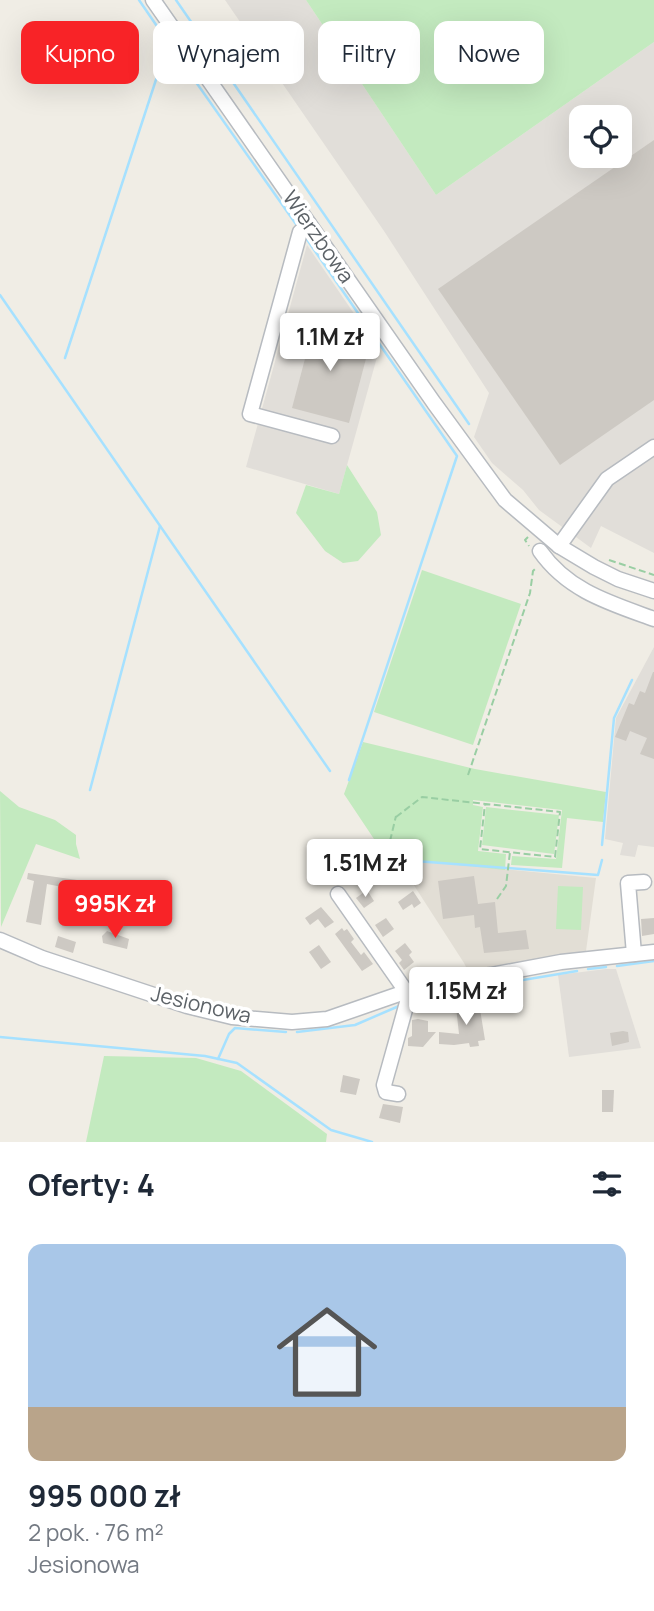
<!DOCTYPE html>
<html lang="pl">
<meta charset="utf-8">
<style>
:root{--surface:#fff;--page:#f6f6f7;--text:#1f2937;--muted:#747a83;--line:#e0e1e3;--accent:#f82327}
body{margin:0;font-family:Manrope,sans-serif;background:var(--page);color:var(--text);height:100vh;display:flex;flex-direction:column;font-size:26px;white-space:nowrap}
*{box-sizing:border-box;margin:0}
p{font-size:23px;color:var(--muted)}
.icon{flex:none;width:38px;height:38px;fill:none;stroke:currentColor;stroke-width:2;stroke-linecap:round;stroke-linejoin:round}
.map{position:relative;height:1142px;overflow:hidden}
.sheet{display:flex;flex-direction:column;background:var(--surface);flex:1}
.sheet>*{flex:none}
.hud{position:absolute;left:21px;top:21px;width:612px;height:63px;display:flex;gap:14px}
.tools{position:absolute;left:569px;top:105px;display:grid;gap:14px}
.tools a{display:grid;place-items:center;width:63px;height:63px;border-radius:14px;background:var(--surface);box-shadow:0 7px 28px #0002;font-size:35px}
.price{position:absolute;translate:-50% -60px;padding:0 16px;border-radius:7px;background:#fff;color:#222;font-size:23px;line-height:46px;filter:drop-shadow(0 2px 4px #0008)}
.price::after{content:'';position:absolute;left:50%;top:42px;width:21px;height:16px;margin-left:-10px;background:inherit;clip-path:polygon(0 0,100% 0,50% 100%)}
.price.active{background:var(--accent);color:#fff}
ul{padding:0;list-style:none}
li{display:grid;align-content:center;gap:14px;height:371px;padding:0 28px}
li+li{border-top:2px solid var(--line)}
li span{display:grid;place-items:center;height:217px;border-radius:14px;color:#555}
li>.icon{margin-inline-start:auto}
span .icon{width:126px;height:126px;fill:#fffc;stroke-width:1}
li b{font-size:30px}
h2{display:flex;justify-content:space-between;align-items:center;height:84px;padding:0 28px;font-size:30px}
.tag{padding:0 24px;border-radius:14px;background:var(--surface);box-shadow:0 7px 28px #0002;font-size:24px;line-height:63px}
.tag.active{background:var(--accent);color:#fff}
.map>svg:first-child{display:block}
.industrial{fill:#e1ded9;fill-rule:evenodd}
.education{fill:#e2ded5}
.green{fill:#c3eabf}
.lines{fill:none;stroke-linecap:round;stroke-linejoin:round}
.stream{stroke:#a6e1ff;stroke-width:2.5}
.building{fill:#cdc9c3}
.minor-casing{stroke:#b7bbc0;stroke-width:17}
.path{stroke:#99cea3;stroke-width:2;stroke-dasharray:7 3.5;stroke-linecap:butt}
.minor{stroke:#fff;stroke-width:14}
.labels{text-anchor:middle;stroke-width:7;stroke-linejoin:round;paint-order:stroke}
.street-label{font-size:21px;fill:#5c6267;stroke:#fff}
</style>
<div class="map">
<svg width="654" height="1142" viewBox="0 0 654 1142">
<rect width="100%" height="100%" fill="#f0ede5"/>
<g class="industrial">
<path d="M225,0H306L436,195L654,42V553L601,526L591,548L539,510L523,490L492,463L474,437L489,393L384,231ZM581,117H620V156H581Z"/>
<path d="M307,245L379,350L339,494L246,467Z"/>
<path d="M654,647V847L638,845L635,857L620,855L623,843L605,839L616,718Z"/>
<path d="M606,969H616L641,1048L569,1057L558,975Z"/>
</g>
<path class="education" d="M397,859L596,878L586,951L468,971L464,963Z"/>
<g class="green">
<path d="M306,0H654V42L436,195Z"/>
<path d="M347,465L377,512L381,535L358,561L343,563L325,551L296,513L306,485L339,494Z"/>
<path d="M422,570L521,604L473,745L374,712Z"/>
<path d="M363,742L475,769L606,792L603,822L567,818L562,868L511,865L512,856L556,859L562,810L473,800V805L483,807L478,851L506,854L505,870L386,857L344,794Z"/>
<path d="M0,791L19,807L55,820L76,835V844L80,859L36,844L1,927Z"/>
<path d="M486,807L559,815L554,854L482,845Z"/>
<path d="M558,886L583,887L581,930L556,929Z"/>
<path d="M104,1056L196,1058L241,1071L327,1134L326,1142H86Z"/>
</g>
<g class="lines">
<g class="stream">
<path d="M139,0L172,48"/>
<path d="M176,0L469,424"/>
<path d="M179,58L298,227"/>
<path d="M306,238L457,456L349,780"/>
<path d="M0,295L330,771"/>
<path d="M65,358L168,43"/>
<path d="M90,790L160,526"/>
<path d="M602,845L614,718L632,680"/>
<path d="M402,860L598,875L602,860"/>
<path d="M617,966L654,961"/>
<path d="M588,969L606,967"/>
<path d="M463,990L577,971"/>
<path d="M297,1032L355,1025L399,1006"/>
<path d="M0,1037L205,1056L237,1063L331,1130L372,1142"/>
<path d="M218,1059L229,1034L235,1028L286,1032"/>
</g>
</g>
<g class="building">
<path d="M654,140V400L560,465L438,289Z"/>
<path d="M324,314L350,321L343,344L368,351L349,423L292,408L311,336L317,337Z"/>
<path d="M653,672H654V759L640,754L647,738L630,731L626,741L615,737L629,703L634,705L640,691L645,693Z"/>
<path d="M28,873L84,881L82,891L47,884L41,925L26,922L34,881L27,879Z"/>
<path d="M474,876L478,904L495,902L498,933L526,930L529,949L484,953L480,927L475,928L474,915L443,919L438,881Z"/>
<path d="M367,890L374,901L364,908L356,898Z"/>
<path d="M413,891L421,903L414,908L412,904L403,910L398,902Z"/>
<path d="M321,907L334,922L325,928L318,919L310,925L305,918Z"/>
<path d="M386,918L394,929L383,937L375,925Z"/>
<path d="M654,918V934L642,936L641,919Z"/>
<path d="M342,928L344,931L347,929L354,939L351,942L361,955L364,952L373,964L362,971L335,934Z"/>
<path d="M107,931L129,939L127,949L103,943L102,936Z"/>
<path d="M58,936L76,942L73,953L55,947Z"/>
<path d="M405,943L412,952L409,955L414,962L404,970L399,963L402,960L395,951Z"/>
<path d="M319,945L331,962L321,969L309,952Z"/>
<path d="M471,1003H479L485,1040L478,1041L479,1046L470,1047L469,1043L454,1045L439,1044V1032L459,1034L456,1007Z"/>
<path d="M418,1019L428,1021V1032H436L423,1047L408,1046V1038L412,1036V1020Z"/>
<path d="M623,1031L628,1032L629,1042L612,1046L610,1033Z"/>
<path d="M343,1075L360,1079L356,1095L340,1092Z"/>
<path d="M602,1090H614L613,1112H602Z"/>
<path d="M383,1104L403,1107L400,1123L379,1118Z"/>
</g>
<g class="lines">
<defs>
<g id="minor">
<path d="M153,0L434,403L505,500L559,546L594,567L618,579L654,591"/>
<path d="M173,55L185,46"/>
<path d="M309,224L300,232L250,414L332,436"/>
<path d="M559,546L607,479L654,447"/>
<path d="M540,551C568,591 610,603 654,619"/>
<path d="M338,894L403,987L408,999L384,1085L386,1092L398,1094"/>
<path d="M0,940L42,958L187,1006L232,1017L292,1022L327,1019L405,992L442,982L491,975L561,962L654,952"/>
<path d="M634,954L628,883L644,882"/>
</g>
</defs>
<use href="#minor" class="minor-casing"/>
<g class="path">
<path d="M528,537L525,540L529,546"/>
<path d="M609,560L654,575"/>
<path d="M468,775L530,593L533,571L537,567"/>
<path d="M396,817L422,797L560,812L555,857L480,849L485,804"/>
<path d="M390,841L396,816"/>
<path d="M497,899L506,886L510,852"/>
</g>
<use href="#minor" class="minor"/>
</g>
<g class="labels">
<g class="street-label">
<text transform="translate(318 237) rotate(55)" y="7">Wierzbowa</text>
<text transform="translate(201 1005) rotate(13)" y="7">Jesionowa</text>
</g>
</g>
</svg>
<div class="tools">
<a><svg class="icon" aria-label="locate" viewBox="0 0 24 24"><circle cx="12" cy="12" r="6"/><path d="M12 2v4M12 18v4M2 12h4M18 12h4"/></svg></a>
</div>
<b class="price" style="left:330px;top:373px">1.1M zł</b>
<b class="price" style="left:365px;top:899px">1.51M zł</b>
<b class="price active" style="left:115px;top:940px">995K zł</b>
<b class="price" style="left:466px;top:1027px">1.15M zł</b>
<div class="hud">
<a class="tag active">Kupno</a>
<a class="tag">Wynajem</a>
<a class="tag">Filtry</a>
<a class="tag">Nowe</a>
</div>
</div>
<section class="sheet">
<h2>Oferty: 4<svg class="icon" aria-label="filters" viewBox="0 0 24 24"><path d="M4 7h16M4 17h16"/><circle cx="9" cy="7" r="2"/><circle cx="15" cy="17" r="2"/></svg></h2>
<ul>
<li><span style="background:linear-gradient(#a9c7e8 75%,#b9a48a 0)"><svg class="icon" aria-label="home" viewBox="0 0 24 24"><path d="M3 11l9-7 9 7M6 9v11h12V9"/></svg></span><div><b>995 000 zł</b><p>2 pok. · 76 m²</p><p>Jesionowa</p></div></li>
</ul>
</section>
